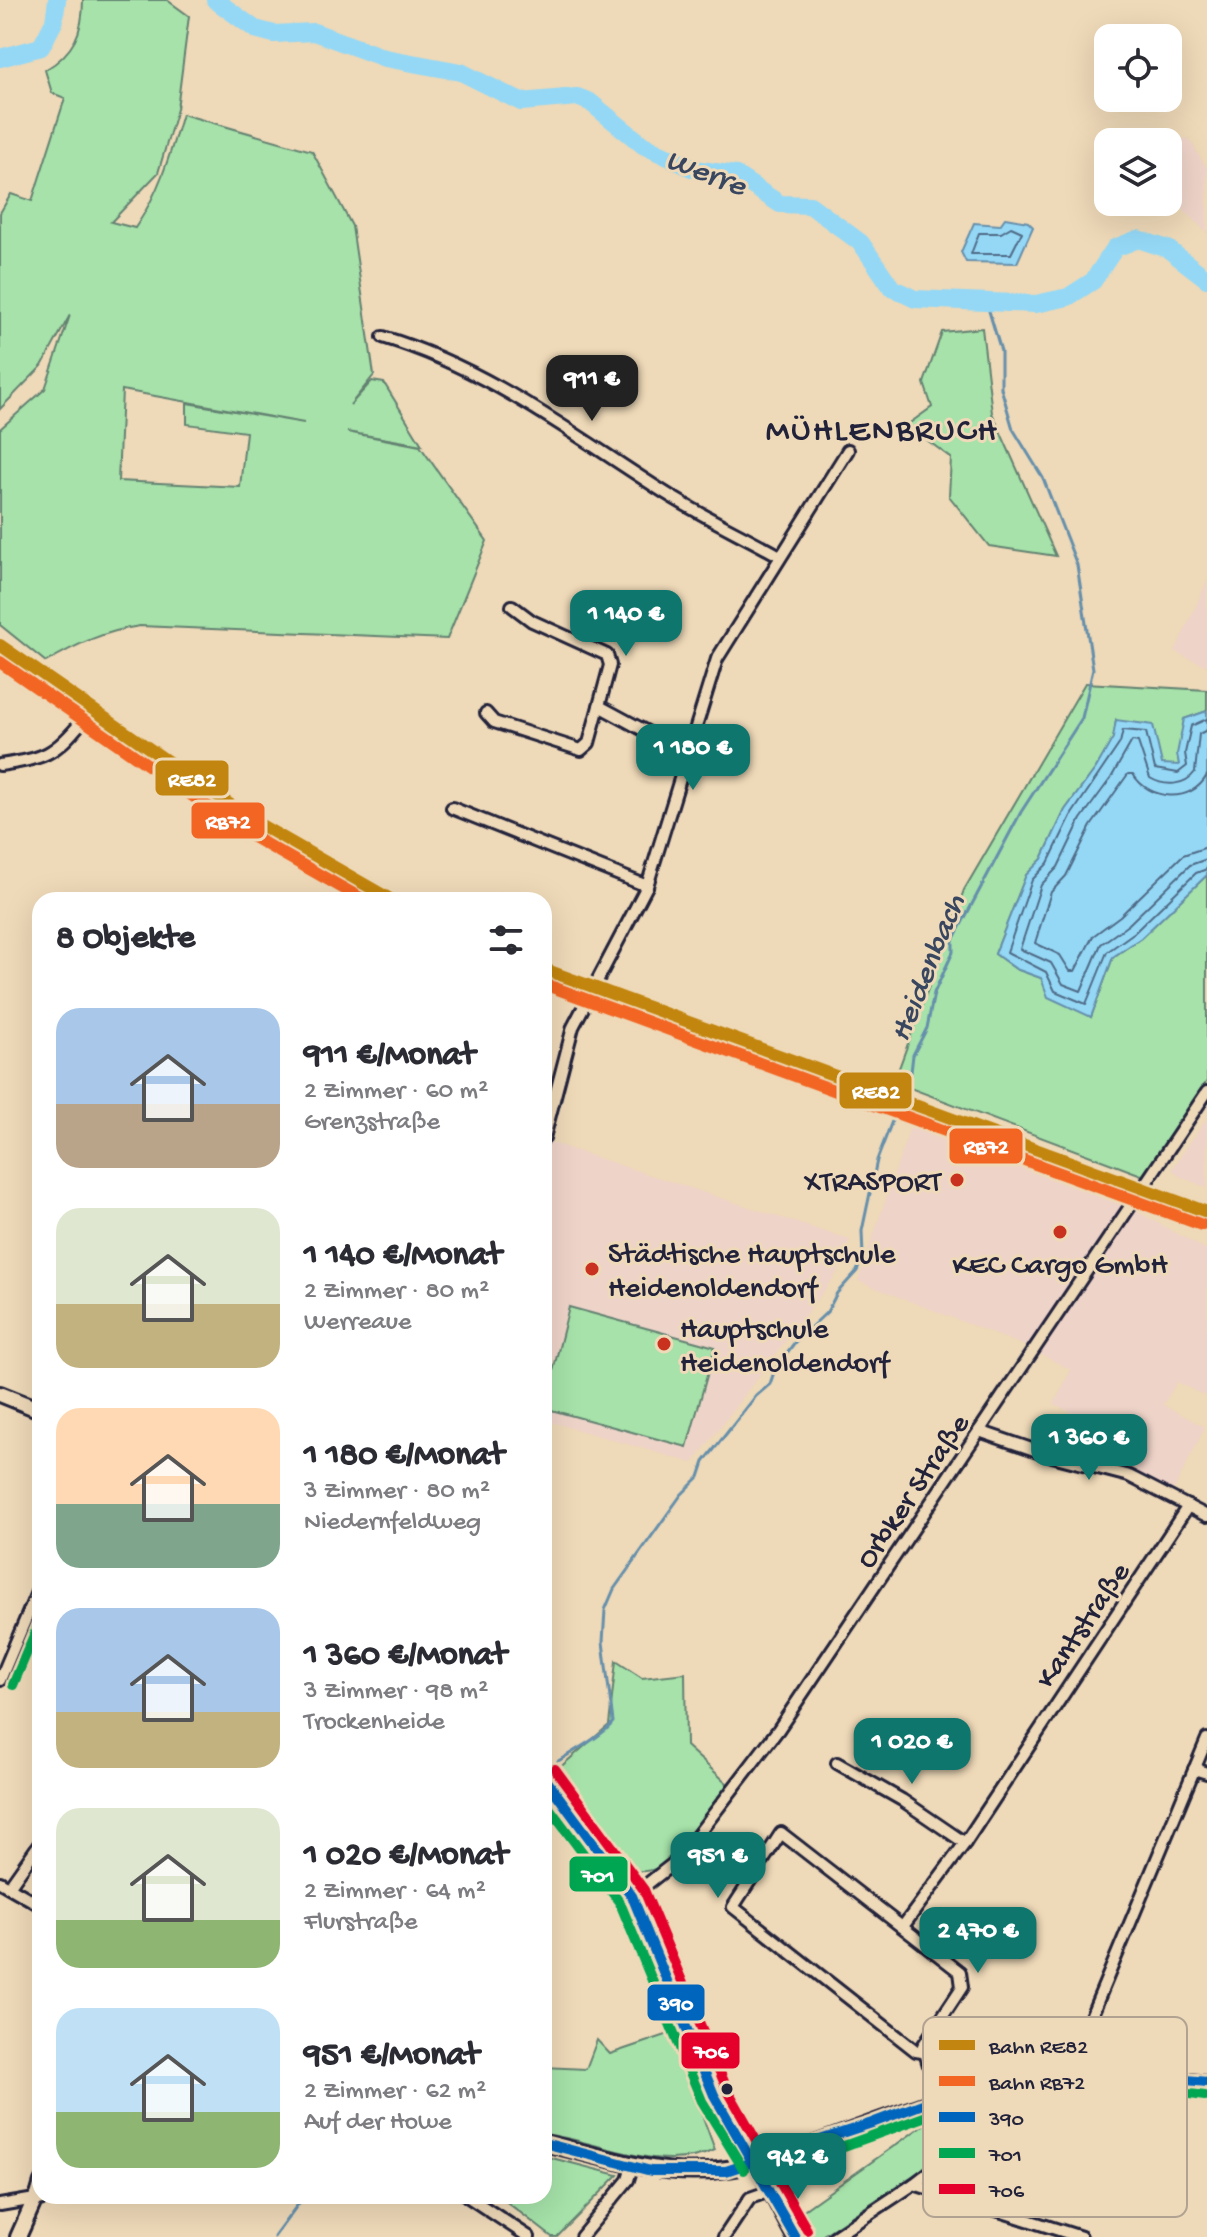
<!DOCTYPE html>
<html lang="de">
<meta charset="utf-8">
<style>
:root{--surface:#fff;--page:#f7f7f7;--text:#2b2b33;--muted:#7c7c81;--accent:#0f766e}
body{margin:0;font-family:"Gochi Hand",sans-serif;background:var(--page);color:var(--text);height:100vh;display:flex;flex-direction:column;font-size:30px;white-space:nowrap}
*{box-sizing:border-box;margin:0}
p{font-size:26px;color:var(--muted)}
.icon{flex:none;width:44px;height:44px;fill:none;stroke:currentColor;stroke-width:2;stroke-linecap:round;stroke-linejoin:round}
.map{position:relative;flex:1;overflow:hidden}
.panel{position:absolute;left:32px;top:892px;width:520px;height:1312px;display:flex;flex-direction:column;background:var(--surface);border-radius:24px;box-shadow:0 8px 32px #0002}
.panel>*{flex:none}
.fabs{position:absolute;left:1094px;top:24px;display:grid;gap:16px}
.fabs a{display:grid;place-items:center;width:88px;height:88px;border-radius:16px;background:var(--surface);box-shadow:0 8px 32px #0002;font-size:40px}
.price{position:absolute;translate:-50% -68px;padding:0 18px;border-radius:16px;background:var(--accent);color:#fff;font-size:26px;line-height:52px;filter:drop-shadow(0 2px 4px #0008)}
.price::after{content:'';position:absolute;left:50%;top:48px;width:24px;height:18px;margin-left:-12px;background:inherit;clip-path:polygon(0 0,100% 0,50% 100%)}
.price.on{background:#222;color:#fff}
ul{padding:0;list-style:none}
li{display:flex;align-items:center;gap:24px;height:200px;padding:0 24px}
li span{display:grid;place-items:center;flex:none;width:224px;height:160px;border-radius:24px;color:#555}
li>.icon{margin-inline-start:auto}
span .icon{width:96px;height:96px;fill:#fffc;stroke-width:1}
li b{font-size:34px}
h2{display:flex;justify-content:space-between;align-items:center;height:96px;padding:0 24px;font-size:34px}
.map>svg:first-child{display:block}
.built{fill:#eed3c8}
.green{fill:#a6e2a9;stroke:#648272;stroke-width:2;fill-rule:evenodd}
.water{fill:#94d8f6;stroke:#668fab;stroke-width:2}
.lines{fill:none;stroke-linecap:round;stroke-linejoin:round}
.shore{stroke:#506b86;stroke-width:2}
.stream{stroke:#668fab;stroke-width:3}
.river{stroke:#94d8f6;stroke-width:18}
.minor-casing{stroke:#22223b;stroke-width:16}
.major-casing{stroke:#22223b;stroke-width:20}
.minor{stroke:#eed9b8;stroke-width:10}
.major{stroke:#eed9b8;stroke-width:14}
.bus-1-casing{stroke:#eed9b8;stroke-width:16}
.bus-2-casing{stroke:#eed9b8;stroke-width:16}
.bus-3-casing{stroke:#eed9b8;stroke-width:16}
.bus-1{stroke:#0065bd;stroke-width:10}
.bus-2{stroke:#00a651;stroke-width:10}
.bus-3{stroke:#e4002b;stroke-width:10}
.rail-1-casing{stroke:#eed9b8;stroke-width:18}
.rail-2-casing{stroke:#eed9b8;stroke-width:18}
.rail-1{stroke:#c2850f;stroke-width:12}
.rail-2{stroke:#f26522;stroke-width:12}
.poi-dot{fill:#c8321e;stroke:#eed9b8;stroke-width:3}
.bus-dot{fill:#22223b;stroke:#eed9b8;stroke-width:3}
.labels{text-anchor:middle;stroke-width:6;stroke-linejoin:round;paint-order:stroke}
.poi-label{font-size:30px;fill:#22223b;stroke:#eed9b8;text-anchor:start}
.street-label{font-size:30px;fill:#22223b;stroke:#eed9b8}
.water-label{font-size:32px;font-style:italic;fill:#394660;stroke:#eed9b8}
.quarter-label{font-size:34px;letter-spacing:2px;fill:#22223b;stroke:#eed9b8}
.key{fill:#eed9b8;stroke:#b1a292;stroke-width:2}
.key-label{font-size:22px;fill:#22223b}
.line-badge{stroke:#eed9b8;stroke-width:3}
.badge-label{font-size:22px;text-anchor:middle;font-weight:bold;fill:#fff}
</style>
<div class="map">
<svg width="1207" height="2237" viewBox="0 0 1207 2237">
<rect width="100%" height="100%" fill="#eed9b8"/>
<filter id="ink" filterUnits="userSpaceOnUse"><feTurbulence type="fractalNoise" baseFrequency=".0125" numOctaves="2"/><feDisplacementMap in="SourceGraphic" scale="16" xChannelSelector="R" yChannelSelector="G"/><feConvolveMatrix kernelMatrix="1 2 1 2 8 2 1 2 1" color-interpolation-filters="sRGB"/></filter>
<g filter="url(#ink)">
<g class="built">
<path d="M1185,138L1189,139L1207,169V233L1168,193V147Z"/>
<path d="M1207,581V666L1175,652Z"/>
<path d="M914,1116L1125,1193L1120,1201L1123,1204L1207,1250V1397L1177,1382L1163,1405L1205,1427L1172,1493L1127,1470L1140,1445L1054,1404L1071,1370L1025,1346L858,1281Z"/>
<path d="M1207,1118V1188L1179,1176L1172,1169Z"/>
<path d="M549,1142L850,1240L841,1268L693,1463L544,1420V1159Z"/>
</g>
<g class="green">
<path d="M83,0H167L189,16L177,109L158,173L111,222L135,228C159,193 170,155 182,114L312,151L352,226L374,375L350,405L372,381L384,383L422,445L347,432L420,446L487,541L447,639L140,626C105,631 77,644 46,662L0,625V429L45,389L70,315L42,366L0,409V213L11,194L32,201L65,98L52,93L45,70C74,53 83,32 83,0ZM122,390L304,423L187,403V424L246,432L240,487L118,481Z"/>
<path d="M982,328L992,413L1056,556L989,546L949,496L951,458L907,425L932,407L924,383L942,332Z"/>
<path d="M1085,683L1207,690V711L1184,719L1180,765H1162L1116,720L1114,738L1096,768L1065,810L1042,859L1026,875L995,954L1016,969L1041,978L1091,1017L1113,957L1141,938L1207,875V1081L1144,1176L894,1082L964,890Z"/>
<path d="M569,1307L715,1347L687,1447L544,1408Z"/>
<path d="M616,1661L642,1678L685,1673L686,1746L729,1785C713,1807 682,1857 658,1868C643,1875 629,1870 616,1862L550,1776L609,1725Z"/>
<path d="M672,2033L715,2150C659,2175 600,2141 544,2134V2067L586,2069L597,2040L610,2054Z"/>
<path d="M928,2122L959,2145L820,2237H813L798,2214Z"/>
<path d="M544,2156L618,2175L557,2237H552L499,2196H544Z"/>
</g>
<g class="water">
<path d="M1005,218L1028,222L1033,227L1017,263L966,262L961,252L974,223L1000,225Z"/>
<path d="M1207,711V875L1141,938L1113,957L1091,1017L1048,997L1041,978L1016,969L995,954L1026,875L1042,859L1065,810L1096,768L1113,738L1116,720L1153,725L1162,764L1179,765L1177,754L1184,719Z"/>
</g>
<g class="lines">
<g class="shore">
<path d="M1011,227L1022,232L1011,254H971L979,233H1001Z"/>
<path d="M1207,719L1191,726L1185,753L1187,766L1178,773L1155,769L1146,732L1123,730L1120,743L1072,814L1048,863L1032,880L1007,952L1046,972L1055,991L1086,1004L1107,952L1135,932L1196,873L1207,869"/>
<path d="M1207,730L1199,734L1195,772C1185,786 1165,787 1150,778L1138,742L1132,741L1111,778L1081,819L1058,867L1041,885L1020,949L1051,963L1063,984L1081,991L1101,944L1128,925L1190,865L1207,859"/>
<path d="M1207,775C1192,804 1149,801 1133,774H1128L1091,826L1066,876L1051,892L1035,943L1060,955L1070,971H1075L1093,936L1120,916L1183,855L1207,847"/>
</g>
<g class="stream">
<path d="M551,1766C567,1754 604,1736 613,1722L603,1642L605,1610L614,1589L681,1495L699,1477L704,1462L756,1396L770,1384L775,1369L795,1342L827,1312L837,1293L857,1271L863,1257L862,1231L877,1160L911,1072L913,1055L927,1028L934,993L953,952V940L1021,812L1082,718L1093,669L1077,565L1043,478L1013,429L1001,388V351L986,301"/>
<path d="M274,2237L304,2196"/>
</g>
<g class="river">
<path d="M215,0L255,29L274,34L314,32L385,58L461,72L521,102L577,97L590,102L643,145L694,169L736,175L780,204L810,205L861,243L892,288L915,299L1036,304L1068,297L1093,281L1115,248L1138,239L1168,249L1207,279"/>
<path d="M0,58L41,47L54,22L57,0"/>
</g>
<defs>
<g id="minor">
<path d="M383,337C486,368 567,430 656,487C695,513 739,533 780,556"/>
<path d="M512,606L532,621L607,655L610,665L599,706L686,753"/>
<path d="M0,660L125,749"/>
<path d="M486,713L494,722L581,750L589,743L599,706"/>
<path d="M0,765C44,758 54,756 83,720"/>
<path d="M452,808L647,886"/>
<path d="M544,1138L573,1027L647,886L717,659L848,450"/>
<path d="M979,1431L1052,1456L1129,1476L1207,1516"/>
<path d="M0,1680L40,1585"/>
<path d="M837,1763L902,1800L965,1843"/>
<path d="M1194,1769L1207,1773"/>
<path d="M0,1882L40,1905"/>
<path d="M9,1887L40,1843"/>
<path d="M632,1896L679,1859L778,1730L1207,1092"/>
<path d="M904,1925L965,1843L1188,1506"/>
<path d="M922,2052L916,2051L733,1907L781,1833L960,1972L962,1987L923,2046L939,2097"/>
<path d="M1074,2069L1075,2055L1207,1739"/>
<path d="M756,2163L992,2078C1062,2059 1136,2074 1207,2082"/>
<path d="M914,2184L1081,2237"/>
<path d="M467,2196L529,2237"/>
<path d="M0,2205L35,2199L40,2182"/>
<path d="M581,2237L628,2180L632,2167"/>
<path d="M724,2237L750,2198L770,2191"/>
<path d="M834,2237L914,2184L1021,2101L1031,2089L1033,2069"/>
</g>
<g id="major">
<path d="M0,1394L40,1410"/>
<path d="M544,1777L632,1896L714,2095L756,2163L795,2237"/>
<path d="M544,2143C620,2160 677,2185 756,2163"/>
<path d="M18,2237L35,2199L46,2196"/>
</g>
</defs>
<use href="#minor" class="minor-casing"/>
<use href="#major" class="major-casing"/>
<use href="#minor" class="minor"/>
<use href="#major" class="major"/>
<defs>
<g id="bus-1">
<path d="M544,1777L632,1896L714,2095L795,2237"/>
<path d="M544,2143L651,2171H726L872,2123L992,2078L1024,2071L1074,2069L1207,2082"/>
</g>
<g id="bus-2">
<path d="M13,1685L40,1621"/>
<path d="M544,1801L620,1903L702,2101L744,2170"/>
<path d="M761,2176L996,2091C1066,2077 1135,2087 1205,2096"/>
</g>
<path id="bus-3" d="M555,1769L644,1890L727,2089L807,2230"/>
</defs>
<use href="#bus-1" class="bus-1-casing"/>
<use href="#bus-2" class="bus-2-casing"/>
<use href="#bus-3" class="bus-3-casing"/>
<use href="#bus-1" class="bus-1"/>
<use href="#bus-2" class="bus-2"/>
<use href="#bus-3" class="bus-3"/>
<defs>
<g id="rail-1">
<path d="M0,645L254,821L392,900"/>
<path d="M544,969L1207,1212"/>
</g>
<g id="rail-2">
<path d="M0,662L246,833L364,900"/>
<path d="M544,984L1202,1225"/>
</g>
</defs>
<use href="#rail-1" class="rail-1-casing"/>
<use href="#rail-2" class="rail-2-casing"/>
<use href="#rail-1" class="rail-1"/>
<use href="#rail-2" class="rail-2"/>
</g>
</g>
<g class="poi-dot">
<circle cx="957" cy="1180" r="8"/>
<circle cx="1060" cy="1232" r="8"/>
<circle cx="592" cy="1269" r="8"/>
<circle cx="664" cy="1344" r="8"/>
</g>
<circle class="bus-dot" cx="727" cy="2089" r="7"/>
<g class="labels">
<g class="poi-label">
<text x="941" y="1190" text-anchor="end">XTRASPORT</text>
<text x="608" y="1262">Städtische Hauptschule<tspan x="608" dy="34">Heidenoldendorf</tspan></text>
<text x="1060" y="1273" text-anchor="middle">KEC Cargo GmbH</text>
<text x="680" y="1337">Hauptschule<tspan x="680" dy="34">Heidenoldendorf</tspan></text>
</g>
<g class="street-label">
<text transform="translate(911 1490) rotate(-56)" y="10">Orbker Straße</text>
<text transform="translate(1081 1624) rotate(-56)" y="10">Kantstraße</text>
</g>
<g class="water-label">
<text transform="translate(707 170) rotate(21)" y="11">Werre</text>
<text transform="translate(925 967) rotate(-68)" y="11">Heidenbach</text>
</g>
<g class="quarter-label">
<text x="882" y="439">MÜHLENBRUCH</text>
</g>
</g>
<rect x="923" y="2017" width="264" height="200" rx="12" class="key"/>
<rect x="939" y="2040" width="36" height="10" fill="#c2850f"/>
<rect x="939" y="2076" width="36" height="10" fill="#f26522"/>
<rect x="939" y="2112" width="36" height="10" fill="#0065bd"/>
<rect x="939" y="2148" width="36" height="10" fill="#00a651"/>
<rect x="939" y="2184" width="36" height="10" fill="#e4002b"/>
<g class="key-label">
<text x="989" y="2053">Bahn RE82</text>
<text x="989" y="2089">Bahn RB72</text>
<text x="989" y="2125">390</text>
<text x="989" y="2161">701</text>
<text x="989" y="2197">706</text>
</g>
<g class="line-badge">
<rect x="154" y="759" width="76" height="38" rx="8" fill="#c2850f"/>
<rect x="190" y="801" width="76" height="39" rx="8" fill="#f26522"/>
<rect x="838" y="1071" width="75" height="39" rx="8" fill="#c2850f"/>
<rect x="948" y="1127" width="76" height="38" rx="8" fill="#f26522"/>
<rect x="568" y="1855" width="61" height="38" rx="8" fill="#00a651"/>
<rect x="646" y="1983" width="60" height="39" rx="8" fill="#0065bd"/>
<rect x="680" y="2031" width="61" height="39" rx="8" fill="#e4002b"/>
</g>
<g class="badge-label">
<text x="192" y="786">RE82</text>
<text x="228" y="828">RB72</text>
<text x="876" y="1098">RE82</text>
<text x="986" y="1153">RB72</text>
<text x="598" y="1882">701</text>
<text x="676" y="2010">390</text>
<text x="711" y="2058">706</text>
</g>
</svg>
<div class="fabs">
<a><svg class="icon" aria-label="locate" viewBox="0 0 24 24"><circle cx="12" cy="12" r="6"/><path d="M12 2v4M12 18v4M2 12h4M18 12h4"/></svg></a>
<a><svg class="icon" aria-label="layers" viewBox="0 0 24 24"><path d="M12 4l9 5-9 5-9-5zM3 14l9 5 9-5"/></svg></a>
</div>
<b class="price on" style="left:592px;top:423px">911 €</b>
<b class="price" style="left:626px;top:658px">1 140 €</b>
<b class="price" style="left:693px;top:792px">1 180 €</b>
<b class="price" style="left:1089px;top:1482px">1 360 €</b>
<b class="price" style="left:912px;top:1786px">1 020 €</b>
<b class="price" style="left:718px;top:1900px">951 €</b>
<b class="price" style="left:978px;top:1975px">2 470 €</b>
<b class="price" style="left:798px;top:2201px">942 €</b>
<section class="panel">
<h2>8 Objekte<svg class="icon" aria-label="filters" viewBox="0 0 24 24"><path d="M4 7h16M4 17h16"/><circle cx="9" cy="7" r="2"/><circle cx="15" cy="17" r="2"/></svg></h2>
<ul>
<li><span style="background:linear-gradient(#a9c7e8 60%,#b9a48a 0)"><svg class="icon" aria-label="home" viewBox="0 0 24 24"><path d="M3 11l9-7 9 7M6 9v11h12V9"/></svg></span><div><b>911 €/Monat</b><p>2 Zimmer · 60 m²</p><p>Grenzstraße</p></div></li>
<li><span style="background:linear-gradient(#dfe7d0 60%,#c2b280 0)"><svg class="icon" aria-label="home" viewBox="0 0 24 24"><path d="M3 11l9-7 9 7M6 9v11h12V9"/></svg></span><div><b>1 140 €/Monat</b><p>2 Zimmer · 80 m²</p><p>Werreaue</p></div></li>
<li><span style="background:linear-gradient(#ffd9b3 60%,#7fa58c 0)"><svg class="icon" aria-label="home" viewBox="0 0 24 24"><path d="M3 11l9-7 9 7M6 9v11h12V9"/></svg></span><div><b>1 180 €/Monat</b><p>3 Zimmer · 80 m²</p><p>Niedernfeldweg</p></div></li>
<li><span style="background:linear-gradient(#a9c7e8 65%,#c2b280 0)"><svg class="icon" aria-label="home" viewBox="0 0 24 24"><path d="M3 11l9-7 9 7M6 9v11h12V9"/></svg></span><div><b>1 360 €/Monat</b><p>3 Zimmer · 98 m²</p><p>Trockenheide</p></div></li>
<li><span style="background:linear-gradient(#dfe7d0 70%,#8fb573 0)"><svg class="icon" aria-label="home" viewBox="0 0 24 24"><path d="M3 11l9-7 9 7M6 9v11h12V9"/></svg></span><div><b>1 020 €/Monat</b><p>2 Zimmer · 64 m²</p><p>Flurstraße</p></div></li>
<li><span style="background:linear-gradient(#bfe0f5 65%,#8fb573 0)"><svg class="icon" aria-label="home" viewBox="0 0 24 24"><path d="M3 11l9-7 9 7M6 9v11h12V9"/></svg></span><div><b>951 €/Monat</b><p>2 Zimmer · 62 m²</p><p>Auf der Howe</p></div></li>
</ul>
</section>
</div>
